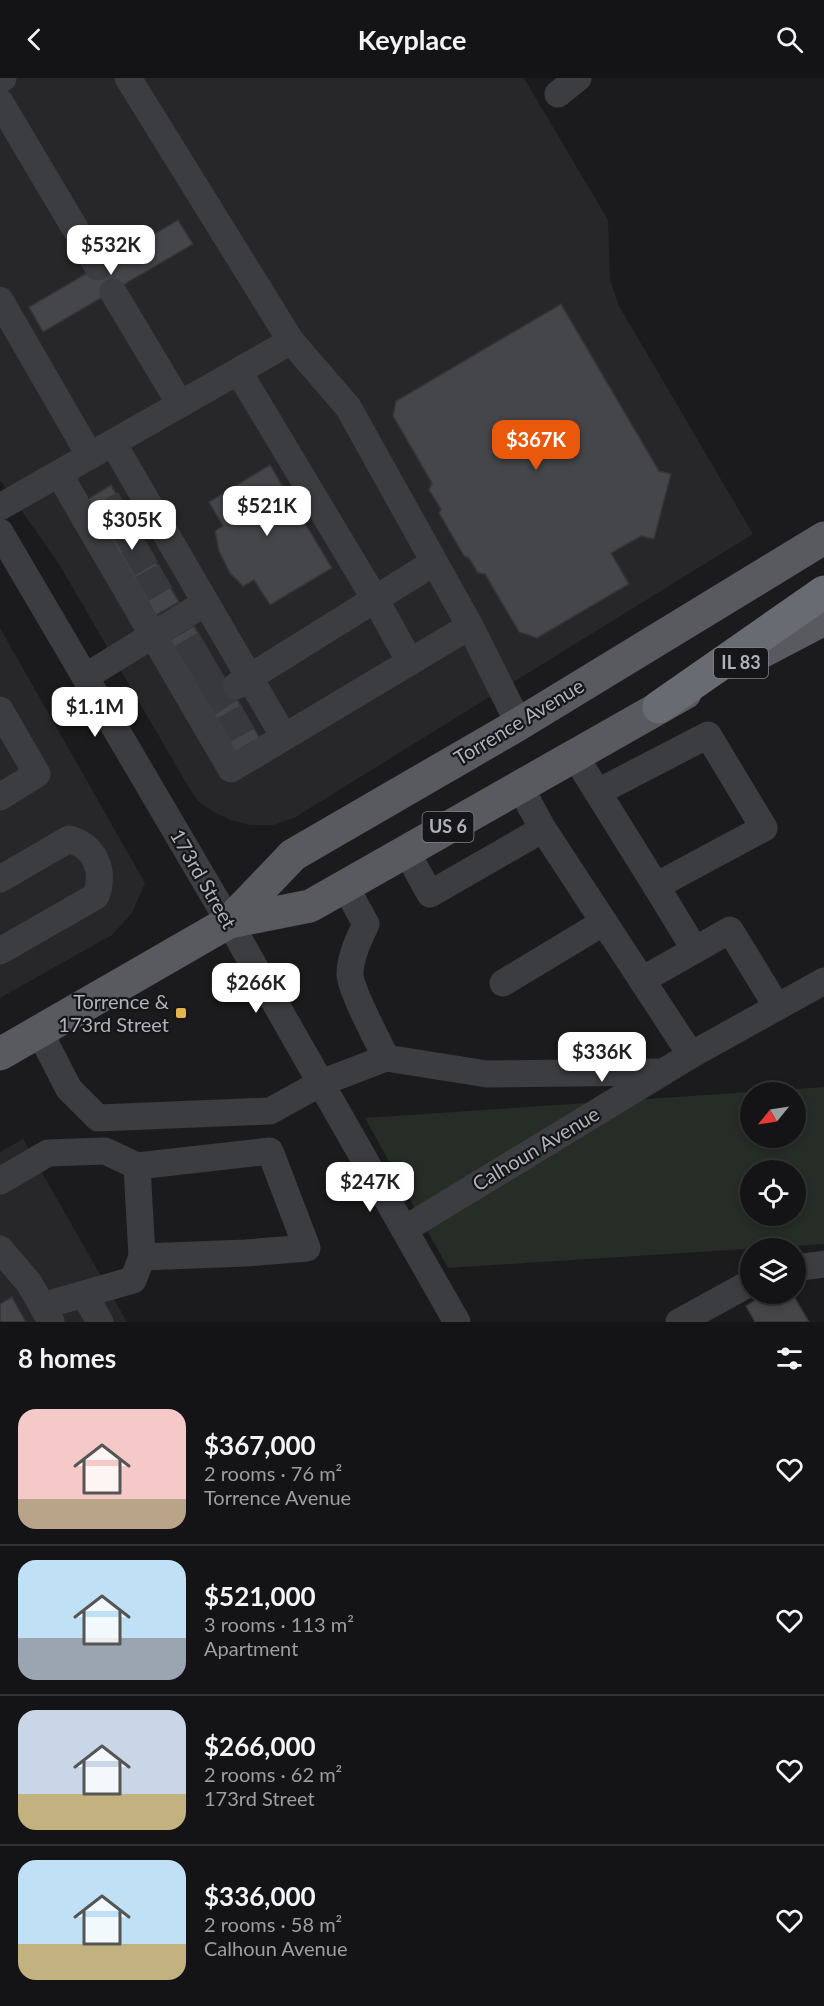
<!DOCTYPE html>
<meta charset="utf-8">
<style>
:root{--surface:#141416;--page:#212123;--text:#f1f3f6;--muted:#9d9ea1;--line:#333335;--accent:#ea580c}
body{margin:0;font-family:Lato,sans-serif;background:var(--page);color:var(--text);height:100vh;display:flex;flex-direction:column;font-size:22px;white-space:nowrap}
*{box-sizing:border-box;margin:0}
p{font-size:20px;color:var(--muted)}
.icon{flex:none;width:33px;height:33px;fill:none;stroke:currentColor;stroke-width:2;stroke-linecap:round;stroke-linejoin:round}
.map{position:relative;height:1244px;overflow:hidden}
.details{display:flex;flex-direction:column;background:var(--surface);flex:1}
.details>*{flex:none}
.needle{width:39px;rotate:240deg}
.tools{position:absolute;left:740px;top:1004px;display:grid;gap:12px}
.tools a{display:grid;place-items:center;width:66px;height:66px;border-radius:50%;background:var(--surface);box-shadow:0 3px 9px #0003,0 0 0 2px var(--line);font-size:30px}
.price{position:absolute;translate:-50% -51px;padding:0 14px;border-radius:12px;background:#fff;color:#222;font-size:20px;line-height:39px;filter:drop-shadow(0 2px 3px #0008)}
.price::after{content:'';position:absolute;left:50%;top:36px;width:18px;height:14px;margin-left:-9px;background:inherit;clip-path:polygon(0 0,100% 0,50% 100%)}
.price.current{background:var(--accent);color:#fff}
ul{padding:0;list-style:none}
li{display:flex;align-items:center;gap:18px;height:150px;padding:0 18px}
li+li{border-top:2px solid var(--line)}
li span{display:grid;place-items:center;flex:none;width:168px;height:120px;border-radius:18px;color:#555}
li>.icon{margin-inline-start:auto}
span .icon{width:72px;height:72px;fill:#fffc;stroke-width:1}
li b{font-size:26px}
h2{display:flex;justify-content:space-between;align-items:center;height:72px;padding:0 18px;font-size:26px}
header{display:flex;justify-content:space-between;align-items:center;height:78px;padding:0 18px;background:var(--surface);font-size:27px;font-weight:700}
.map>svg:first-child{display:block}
.built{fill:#27272a}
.green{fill:#252d26;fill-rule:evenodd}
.building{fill:#45464a;stroke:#353539;stroke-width:1.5}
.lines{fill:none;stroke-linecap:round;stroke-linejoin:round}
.minor-tunnel{stroke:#38393d;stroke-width:27;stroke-dasharray:27 14;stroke-linecap:butt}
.minor{stroke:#3c3d41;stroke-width:27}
.major{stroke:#585a60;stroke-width:33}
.highway{stroke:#686b72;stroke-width:33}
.poi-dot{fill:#e5b54a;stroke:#161618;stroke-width:2}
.labels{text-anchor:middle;stroke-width:4.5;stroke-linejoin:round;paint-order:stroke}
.shield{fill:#161618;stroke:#80838a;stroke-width:1.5}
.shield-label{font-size:18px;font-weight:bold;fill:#aeb2bb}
.street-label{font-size:20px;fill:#aeb2bb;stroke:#161618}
.poi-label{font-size:20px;fill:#aeb2bb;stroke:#161618;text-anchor:end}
</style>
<header><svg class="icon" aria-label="back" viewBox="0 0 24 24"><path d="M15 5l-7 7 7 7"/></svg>Keyplace<svg class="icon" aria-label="search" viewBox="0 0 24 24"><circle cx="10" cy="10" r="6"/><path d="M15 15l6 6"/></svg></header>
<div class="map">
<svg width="824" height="1244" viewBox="0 0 824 1244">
<rect width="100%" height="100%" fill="#1b1b1d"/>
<g class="built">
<path d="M0,0H524L608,142L610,202L619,228L753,456L294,740L273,747H250L230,742L212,733L198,723L186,705L59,486L0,402Z"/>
<path d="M0,550L145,805L132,835L112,857L0,920Z"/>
<path d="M23,1061L127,1244H0V1074Z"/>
</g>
<path class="green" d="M824,1009V1166L448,1190L365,1040L750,1014V1059H795V1014H755ZM750,1092H795V1137H750Z"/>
<g class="building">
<path d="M178,142L193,166L43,254L29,229Z"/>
<path d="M561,226L659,393L671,396L654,461L641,458L611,475L629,506L537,560L519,554L485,496L478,495L469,480L464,478L439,435L441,431L429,412L432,405L393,338L396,323Z"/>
<path d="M270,387L332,490L270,527L254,502L243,508L230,495L219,473L215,453L223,448L209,424Z"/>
<path d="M111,407L179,524L153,539L85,423Z"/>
<path d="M194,548L262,664L237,679L168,563Z"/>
<path d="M767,1215H792L809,1244H755L746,1228Z"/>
<path d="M12,1219L26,1244H0V1226Z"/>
</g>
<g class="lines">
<g class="minor-tunnel">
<path d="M101,439L128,424"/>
<path d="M115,462L139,448"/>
<path d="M128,486L155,470"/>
<path d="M142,511L168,496"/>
<path d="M182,580L208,564"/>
<path d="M195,603L221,587"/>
<path d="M208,625L234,609"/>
<path d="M224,652L251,637"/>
</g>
<g class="minor">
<path d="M128,0L291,263L348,329L470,548L519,646"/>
<path d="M0,2L3,0"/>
<path d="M558,16L578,0"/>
<path d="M0,24L98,189"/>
<path d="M113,214L180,326"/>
<path d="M0,222L90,378"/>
<path d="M239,294L375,521L410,584"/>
<path d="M113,365L284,659"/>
<path d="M59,396L231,691L470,548"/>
<path d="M0,429L291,263"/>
<path d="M0,454L229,844L457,1244"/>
<path d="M85,599L205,525"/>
<path d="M236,608L433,485"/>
<path d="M0,632L37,696L0,719"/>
<path d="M575,678L656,808L764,750L708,657L598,714"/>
<path d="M520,709L543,751L691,977"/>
<path d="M406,773L430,816L543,751"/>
<path d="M0,801L69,761C96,769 105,793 96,818L0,873"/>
<path d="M345,808L366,846C359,861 350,879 350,896C350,911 378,963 386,980"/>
<path d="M656,808L695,872"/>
<path d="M642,902L730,852L777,929"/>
<path d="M503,905L604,844"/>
<path d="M39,953L69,1011L98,1040L270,1033L321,1005L386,980L487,996L663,994"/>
<path d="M137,1088L270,1073L307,1170L246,1175L142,1179"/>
<path d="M0,1103L48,1075L105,1073L137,1088L142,1179L133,1202L42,1228"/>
<path d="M405,1151L691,977L824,903"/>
<path d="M0,1171L29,1205L51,1243"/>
<path d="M795,1190L824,1186"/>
<path d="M84,1216L100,1244"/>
<path d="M679,1244L750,1205"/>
</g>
<g class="major">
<path d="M744,583L824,541"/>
<path d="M229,844L310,828L685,615"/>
<path d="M0,976L229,844L293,777L519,646L824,460"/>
</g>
<path class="highway" d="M659,629L824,514"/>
</g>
<rect class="poi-dot" x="175" y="929" width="12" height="12" rx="3"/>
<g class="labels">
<g class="shield">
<rect x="714" y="570" width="54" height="30" rx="4.5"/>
<rect x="422.5" y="734" width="51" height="30" rx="4.5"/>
</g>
<g class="shield-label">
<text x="741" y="591">IL 83</text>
<text x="448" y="755">US 6</text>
</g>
<g class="street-label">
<text transform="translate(519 644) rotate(-31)" y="7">Torrence Avenue</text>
<text transform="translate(203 801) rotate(60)" y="7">173rd Street</text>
<text transform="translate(536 1071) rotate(-31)" y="7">Calhoun Avenue</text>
</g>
<g class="poi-label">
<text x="169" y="931">Torrence &amp;<tspan x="169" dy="23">173rd Street</tspan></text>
</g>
</g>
</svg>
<div class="tools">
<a><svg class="needle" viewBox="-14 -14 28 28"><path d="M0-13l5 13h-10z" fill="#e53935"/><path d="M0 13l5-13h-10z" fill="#9d9ea1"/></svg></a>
<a><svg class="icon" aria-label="locate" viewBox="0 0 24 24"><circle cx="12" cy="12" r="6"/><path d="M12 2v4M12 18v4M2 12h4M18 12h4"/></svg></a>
<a><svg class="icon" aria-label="layers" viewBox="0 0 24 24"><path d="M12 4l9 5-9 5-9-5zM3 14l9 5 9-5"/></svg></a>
</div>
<b class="price" style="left:111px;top:198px">$532K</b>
<b class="price current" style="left:536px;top:393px">$367K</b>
<b class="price" style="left:267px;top:459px">$521K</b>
<b class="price" style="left:132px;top:473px">$305K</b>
<b class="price" style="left:95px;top:660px">$1.1M</b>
<b class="price" style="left:256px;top:936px">$266K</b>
<b class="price" style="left:602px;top:1005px">$336K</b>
<b class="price" style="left:370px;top:1135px">$247K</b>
</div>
<section class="details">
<h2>8 homes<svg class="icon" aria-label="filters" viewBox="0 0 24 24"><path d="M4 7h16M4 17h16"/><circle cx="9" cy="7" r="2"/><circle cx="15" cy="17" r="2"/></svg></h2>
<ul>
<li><span style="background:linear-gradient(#f6c9c9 75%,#b9a48a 0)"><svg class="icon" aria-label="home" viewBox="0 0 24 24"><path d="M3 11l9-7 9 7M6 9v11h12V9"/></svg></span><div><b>$367,000</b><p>2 rooms · 76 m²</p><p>Torrence Avenue</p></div><svg class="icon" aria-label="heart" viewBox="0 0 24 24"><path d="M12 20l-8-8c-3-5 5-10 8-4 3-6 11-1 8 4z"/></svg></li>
<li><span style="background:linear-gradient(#bfe0f5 65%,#9aa5b1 0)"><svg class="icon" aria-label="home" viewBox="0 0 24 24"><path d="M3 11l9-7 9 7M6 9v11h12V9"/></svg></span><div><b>$521,000</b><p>3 rooms · 113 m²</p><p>Apartment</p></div><svg class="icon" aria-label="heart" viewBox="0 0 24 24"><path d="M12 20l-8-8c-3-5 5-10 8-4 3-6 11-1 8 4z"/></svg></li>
<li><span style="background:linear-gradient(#c9d6e8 70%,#c2b280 0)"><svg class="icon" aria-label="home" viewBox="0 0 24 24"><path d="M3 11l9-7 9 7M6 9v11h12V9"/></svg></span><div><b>$266,000</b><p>2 rooms · 62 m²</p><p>173rd Street</p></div><svg class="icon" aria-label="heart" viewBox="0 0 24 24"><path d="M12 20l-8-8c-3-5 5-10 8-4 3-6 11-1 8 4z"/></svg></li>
<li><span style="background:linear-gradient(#bfe0f5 70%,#c2b280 0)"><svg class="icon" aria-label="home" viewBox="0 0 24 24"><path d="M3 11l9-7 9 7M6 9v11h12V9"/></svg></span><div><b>$336,000</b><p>2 rooms · 58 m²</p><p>Calhoun Avenue</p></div><svg class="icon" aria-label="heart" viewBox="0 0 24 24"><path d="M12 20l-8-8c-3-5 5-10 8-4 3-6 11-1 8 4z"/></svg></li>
</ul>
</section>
